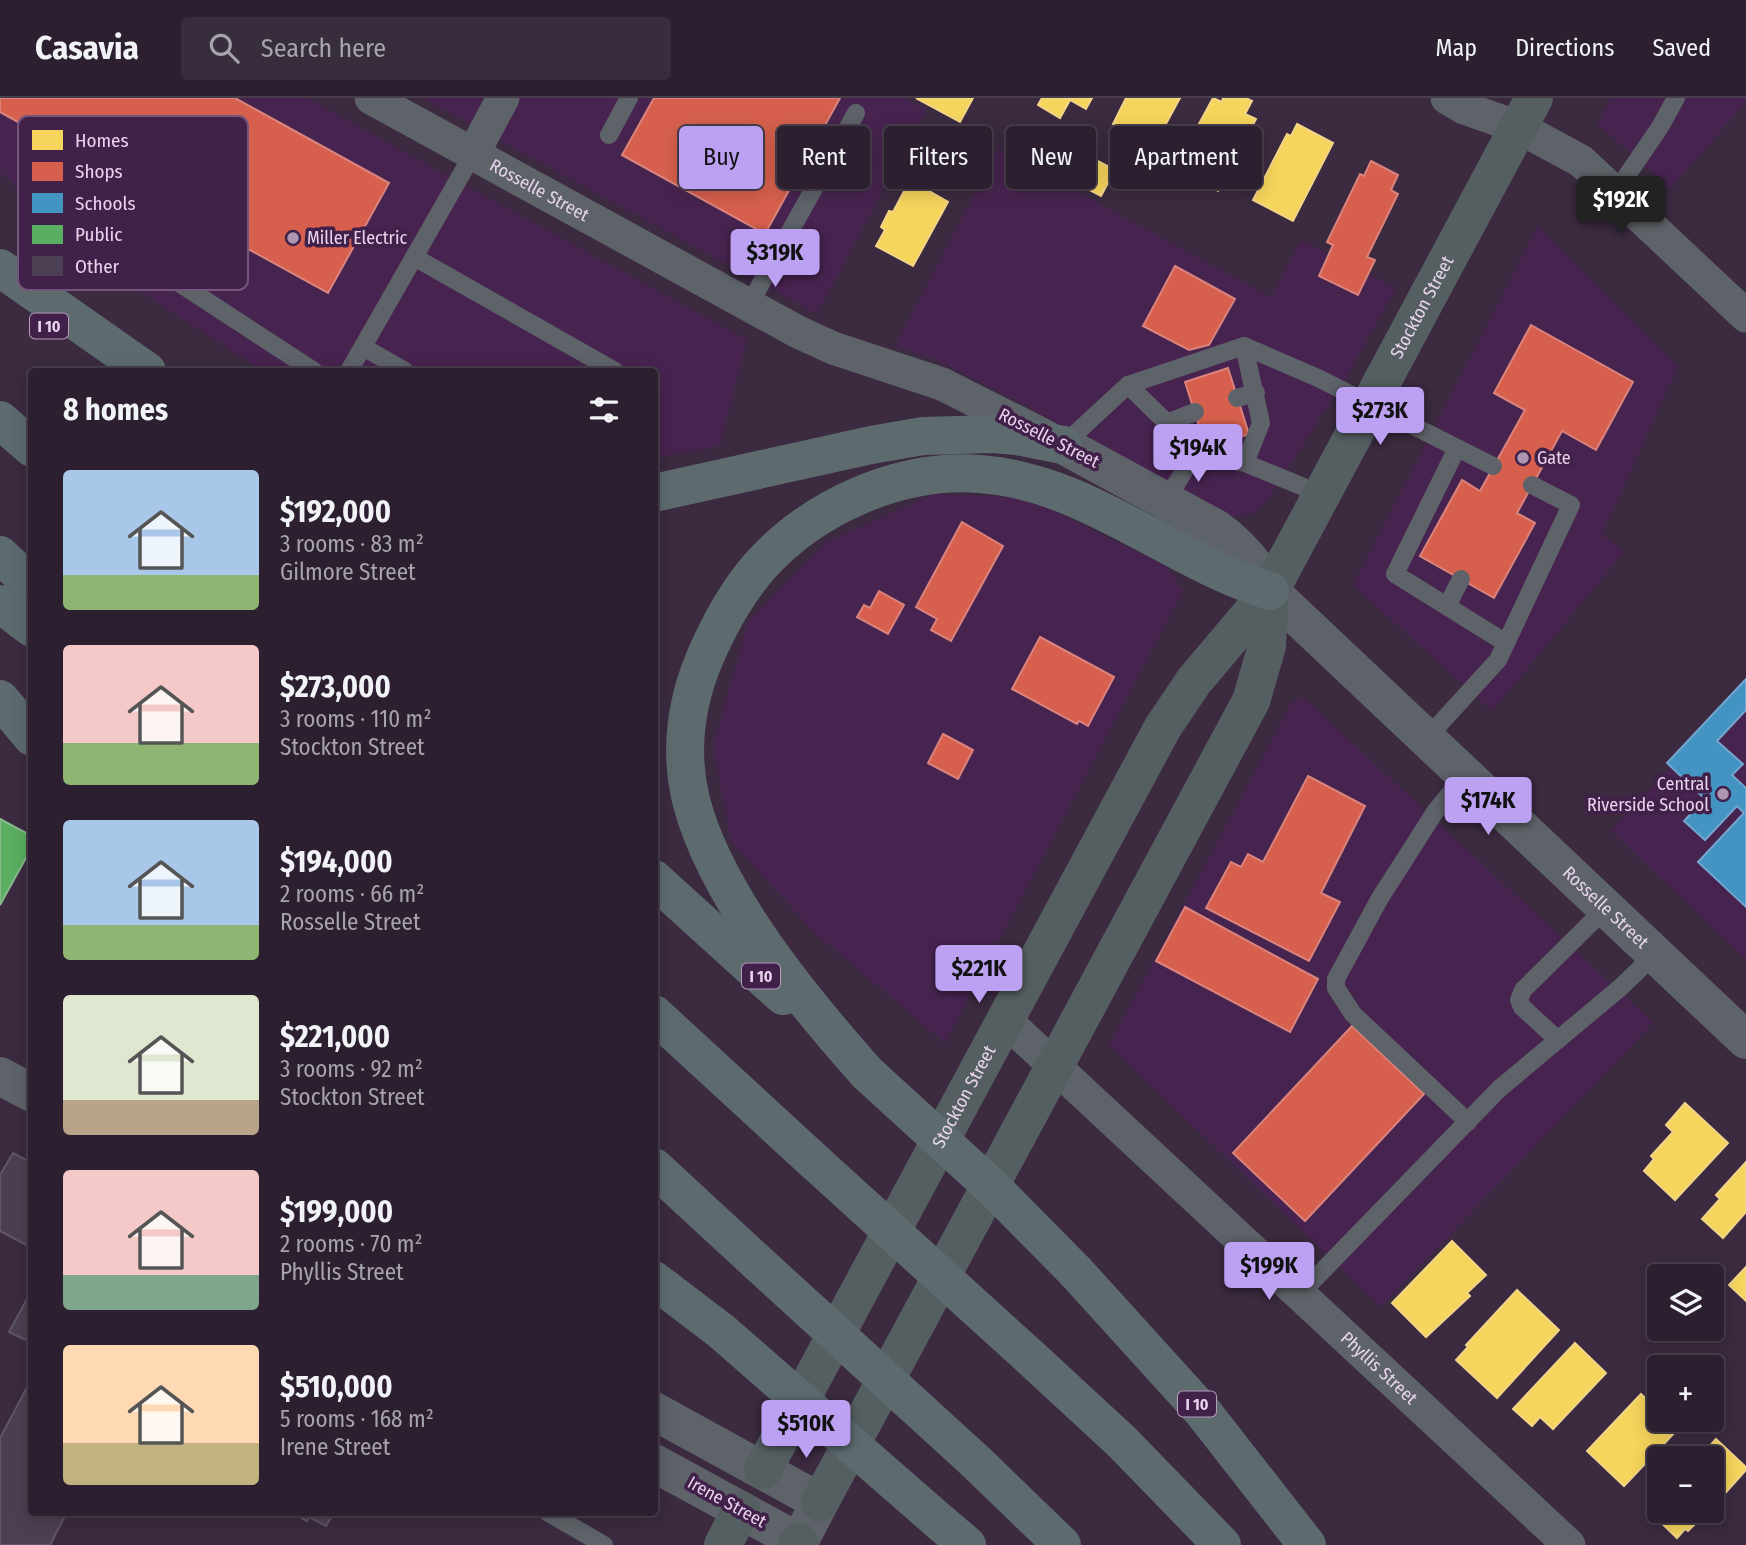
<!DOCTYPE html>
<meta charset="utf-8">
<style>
:root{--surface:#2c2030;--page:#382d3c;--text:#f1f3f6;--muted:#a6a3ab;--line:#483e4c;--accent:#bca0f2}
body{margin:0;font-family:"Fira Sans Condensed",sans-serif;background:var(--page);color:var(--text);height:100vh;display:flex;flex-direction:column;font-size:26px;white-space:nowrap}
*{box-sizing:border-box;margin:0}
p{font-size:23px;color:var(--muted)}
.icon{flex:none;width:38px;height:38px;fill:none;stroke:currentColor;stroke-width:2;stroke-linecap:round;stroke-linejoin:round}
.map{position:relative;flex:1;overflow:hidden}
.side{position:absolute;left:28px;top:270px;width:630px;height:1148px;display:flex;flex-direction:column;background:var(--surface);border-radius:7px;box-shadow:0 4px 18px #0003,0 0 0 2px var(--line)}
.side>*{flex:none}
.guide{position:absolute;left:679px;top:28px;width:665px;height:63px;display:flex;gap:14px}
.tools{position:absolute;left:1647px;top:1166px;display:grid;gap:14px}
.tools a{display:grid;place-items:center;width:77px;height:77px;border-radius:7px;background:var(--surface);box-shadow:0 4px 18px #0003,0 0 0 2px var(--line);font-size:35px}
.price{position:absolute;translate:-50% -60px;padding:0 16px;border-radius:7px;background:var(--accent);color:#111;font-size:23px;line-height:46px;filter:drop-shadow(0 2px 4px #0008)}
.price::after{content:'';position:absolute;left:50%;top:42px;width:21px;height:16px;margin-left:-10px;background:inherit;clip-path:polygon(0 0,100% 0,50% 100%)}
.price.selected{background:#222;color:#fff}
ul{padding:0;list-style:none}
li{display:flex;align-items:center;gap:21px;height:175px;padding:0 35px}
li span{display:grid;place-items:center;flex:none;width:196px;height:140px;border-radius:7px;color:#555}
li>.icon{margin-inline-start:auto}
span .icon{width:84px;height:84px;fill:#fffc;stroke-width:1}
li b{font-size:30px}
h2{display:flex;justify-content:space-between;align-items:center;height:84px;padding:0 35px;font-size:30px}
.tag{padding:0 24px;border-radius:7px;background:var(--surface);box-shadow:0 4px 18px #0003,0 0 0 2px var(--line);font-size:24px;line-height:63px}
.tag.selected{background:var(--accent);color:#111}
header{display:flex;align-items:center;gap:42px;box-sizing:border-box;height:98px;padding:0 35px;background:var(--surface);border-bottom:2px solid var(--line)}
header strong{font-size:33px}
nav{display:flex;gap:38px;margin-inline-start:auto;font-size:24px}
.search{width:490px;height:63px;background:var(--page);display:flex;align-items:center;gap:18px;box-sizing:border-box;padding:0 24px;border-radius:7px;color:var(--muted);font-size:26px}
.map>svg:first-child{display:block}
.built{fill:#472450}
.homes{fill:#f6d55c;stroke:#f2d588;stroke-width:2}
.shops{fill:#d6604d;stroke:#db837d;stroke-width:2}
.schools{fill:#4393c3;stroke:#74a6d0;stroke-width:2}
.public{fill:#5aae61;stroke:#85b98b;stroke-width:2}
.building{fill:#4b4053;stroke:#605569;stroke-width:2}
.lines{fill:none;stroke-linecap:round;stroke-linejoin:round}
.service{stroke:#5e6369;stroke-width:18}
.minor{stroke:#5e6369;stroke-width:33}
.tertiary{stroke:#5e6369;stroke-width:38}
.secondary{stroke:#555f62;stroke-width:38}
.motorway{stroke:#5d6b6f;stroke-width:38}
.motorway-bridge{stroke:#5d6b6f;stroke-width:38}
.poi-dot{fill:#ab98b0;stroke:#41204a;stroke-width:2.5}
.labels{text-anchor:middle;stroke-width:7;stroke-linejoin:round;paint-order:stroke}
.shield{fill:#41204a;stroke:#b69ebc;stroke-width:2}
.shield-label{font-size:16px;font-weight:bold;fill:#e8d4ed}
.street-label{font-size:18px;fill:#e8d4ed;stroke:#41204a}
.poi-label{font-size:18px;fill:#e8d4ed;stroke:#41204a;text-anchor:start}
.key{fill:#41204a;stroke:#73567b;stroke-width:2}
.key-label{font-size:19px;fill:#e8d4ed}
</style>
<header>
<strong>Casavia</strong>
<div class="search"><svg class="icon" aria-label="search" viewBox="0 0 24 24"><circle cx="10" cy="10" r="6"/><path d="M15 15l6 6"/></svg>Search here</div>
<nav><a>Map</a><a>Directions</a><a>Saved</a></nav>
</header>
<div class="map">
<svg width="1746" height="1447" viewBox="0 0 1746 1447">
<rect width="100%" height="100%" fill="#3b2a40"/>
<g class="built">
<path d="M0,0H307L747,242L720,348L655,360L654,273H263L106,171L0,74Z"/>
<path d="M422,0H905L926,12L817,216Z"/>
<path d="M1611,0H1746V4L1670,91L1597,25Z"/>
<path d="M998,51L1271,199L1301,142L1396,190L1346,280L1264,407L1251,416L1226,419L1028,309L938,263L895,248Z"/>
<path d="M1538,128L1678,268L1602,437L1624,454L1492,613L1353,487Z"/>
<path d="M934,396L1028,400L1166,468L1183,493L945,945L814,834L731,743L713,648L748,524L826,444Z"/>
<path d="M1746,588V861L1611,733Z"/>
<path d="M1304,600L1653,925L1381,1209L1109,947L1292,604Z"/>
</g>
<g class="homes">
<path d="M916,0H973L960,24Z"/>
<path d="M1042,0H1092L1086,11L1070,2L1060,20L1038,7Z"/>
<path d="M1126,0H1180L1154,48L1113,26Z"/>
<path d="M1213,0L1222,4L1223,0H1246L1252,3L1245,16L1256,21L1218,93L1175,70Z"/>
<path d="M1297,26L1333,45L1293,123L1253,102L1287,36L1291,38Z"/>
<path d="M1088,58L1115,72L1101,98L1074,84Z"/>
<path d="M910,82L948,104L913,168L876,148L885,132L881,129L889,113L893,114Z"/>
<path d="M1685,1005L1728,1045L1675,1102L1644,1073L1654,1061L1651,1058L1673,1034L1666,1027Z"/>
<path d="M1746,1064V1114L1723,1140L1702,1121L1720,1101L1716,1097Z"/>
<path d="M1452,1143L1486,1177L1467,1195L1470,1198L1426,1239L1392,1205Z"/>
<path d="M1746,1169V1203L1729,1187Z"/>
<path d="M1517,1192L1559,1232L1497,1300L1456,1262L1468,1249L1466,1247Z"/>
<path d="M1575,1245L1606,1275L1553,1331L1540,1319L1532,1328L1513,1311Z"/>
<path d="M1641,1296L1659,1313V1321H1667L1678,1331L1624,1388L1587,1353Z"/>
<path d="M1716,1341L1746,1369V1372L1712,1410V1360H1699Z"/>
<path d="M1659,1396V1412H1709L1688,1433L1685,1431L1677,1440L1650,1414L1658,1406L1654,1402Z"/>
</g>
<g class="shops">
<path d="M0,0H235L389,85L328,195L0,14Z"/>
<path d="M654,0H840L765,136L622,57Z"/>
<path d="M1371,63L1398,77L1391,92L1398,96L1367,159L1375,162L1358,197L1319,178L1333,147L1327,144L1360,76L1364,78Z"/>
<path d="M1175,168L1235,201L1209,247L1189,252L1143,228Z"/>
<path d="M1531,227L1633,284L1596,352L1562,333L1517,415L1535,425L1494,500L1420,458L1462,382L1480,393L1525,312L1494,295Z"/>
<path d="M1228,270L1249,336L1206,350L1185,284Z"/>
<path d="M962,424L1003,448L951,543L931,532L937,521L916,509Z"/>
<path d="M879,493L904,507L888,536L857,519L864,507L870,510Z"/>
<path d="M1040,539L1114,579L1088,628L1079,623L1077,626L1012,591Z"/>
<path d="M943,636L973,652L958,681L928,665Z"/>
<path d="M1308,678L1365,708L1321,795L1340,804L1309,863L1206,810L1231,764L1241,769L1248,756L1263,764Z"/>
<path d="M1185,809L1318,881L1290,934L1156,863Z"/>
<path d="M1352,928L1424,996L1305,1123L1233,1055Z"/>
</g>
<path class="schools" d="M1746,581V612L1717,643L1743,666L1732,677L1746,690V809L1698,764L1744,715L1737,708L1705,742L1684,723L1705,701L1667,665Z"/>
<path class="public" d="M0,721L32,738V749L0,807Z"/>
<g class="building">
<path d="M13,1055L32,1065V1150L0,1133V1077Z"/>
<path d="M27,1201L32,1203V1245L9,1234Z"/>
<path d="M32,1280V1414H67L50,1447H0V1340Z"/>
<path d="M291,1414H334L326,1428L309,1419L307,1423Z"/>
</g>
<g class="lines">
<g class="service">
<path d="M609,37L629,0"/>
<path d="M1615,95L1660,29L1676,0"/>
<path d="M136,157L314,273"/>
<path d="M414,159L615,273"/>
<path d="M749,207L856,15"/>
<path d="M1244,248L1261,325L1245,365"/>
<path d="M363,249L405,273"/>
<path d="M349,273L473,56"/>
<path d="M1128,287L1167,325L1190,363"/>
<path d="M1237,300L1256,295"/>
<path d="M1167,325L1195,314"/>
<path d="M1063,347L1128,287L1244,248L1318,280L1493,368"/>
<path d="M1457,350L1395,476L1506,545"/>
<path d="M1166,403L1190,363L1217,360L1245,365L1321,396"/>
<path d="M1447,508L1461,481"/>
<path d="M1426,641L1498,562L1571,407L1532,387"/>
<path d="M1465,677L1435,714L1380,800L1336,881V890L1353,916L1468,1024"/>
<path d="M1558,942L1522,909L1519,902L1523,892L1606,810"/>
<path d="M1300,1196L1499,991L1621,889L1655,856"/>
<path d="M547,1414L604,1447"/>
</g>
<g class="minor">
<path id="s1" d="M371,0L798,234L833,250L942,286L1047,339"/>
<path d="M1447,0L1464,10L1518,29L1581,63L1746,218"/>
<path d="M473,56L503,0"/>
<path id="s2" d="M1005,922L1569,1447"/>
</g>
<g class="tertiary">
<path id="s3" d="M1063,347L1217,431C1240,448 1257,467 1270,493L1746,942"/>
<path d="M0,978L32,995"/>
<path d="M654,1313L820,1404L799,1444L654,1365"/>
</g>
<g class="secondary">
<path id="s4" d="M763,1372L1163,629L1194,583L1270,493L1534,0"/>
<path d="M820,1404L1251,603L1267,548L1270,493"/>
<path d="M723,1447L741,1412"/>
<path d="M797,1447L799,1444"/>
</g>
<g class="motorway">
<path d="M0,170L147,273"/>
<path d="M0,322L32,350"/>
<path d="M654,395L871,347L923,338L993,336L1016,338L1063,347"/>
<path d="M0,457L32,487"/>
<path d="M0,506L32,530"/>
<path d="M0,601L32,639"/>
<path d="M654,781L783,898"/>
<path d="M654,916L816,1065"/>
<path d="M867,975C803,903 715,797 691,702C678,648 687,596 711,546C724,518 739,492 759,469C812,409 899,370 980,376C1088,384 1169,462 1270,493"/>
<path d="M654,1069L759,1166"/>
<path d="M1076,1174L1203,1314L1307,1447"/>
<path d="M654,1182L721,1233"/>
<path d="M1030,1259L1122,1344L1222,1447"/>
<path d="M975,1363L1062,1447"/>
<path d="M941,1425L967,1447"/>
</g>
<g class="motorway-bridge">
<path d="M867,975L994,1091L1076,1174"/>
<path d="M816,1065L1030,1259"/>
<path d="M759,1166L975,1363"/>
<path d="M721,1233L941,1425"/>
</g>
</g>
<g class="poi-dot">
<circle cx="293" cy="140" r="7"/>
<circle cx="1523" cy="360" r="7"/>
<circle cx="1723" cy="696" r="7"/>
</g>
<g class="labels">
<g class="shield">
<rect x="30" y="215.5" width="38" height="25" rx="5"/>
<rect x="742" y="865.5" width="38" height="25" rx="5"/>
<rect x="1178" y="1293.5" width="38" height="25" rx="5"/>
</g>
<g class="shield-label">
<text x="49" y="234">I 10</text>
<text x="761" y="884">I 10</text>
<text x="1197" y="1312">I 10</text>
</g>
<g class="street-label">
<text dy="6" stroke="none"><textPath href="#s1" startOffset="192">Rosselle Street</textPath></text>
<text dy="6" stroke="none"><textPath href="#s4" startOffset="1339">Stockton Street</textPath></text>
<text transform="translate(1049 340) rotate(27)" y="6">Rosselle Street</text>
<text dy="6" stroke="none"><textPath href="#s3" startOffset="719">Rosselle Street</textPath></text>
<text dy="6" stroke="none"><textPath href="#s4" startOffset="424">Stockton Street</textPath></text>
<text dy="6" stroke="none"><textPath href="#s2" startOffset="511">Phyllis Street</textPath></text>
<text transform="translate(727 1404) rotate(29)" y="6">Irene Street</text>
</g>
<g class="poi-label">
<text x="307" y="146">Miller Electric</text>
<text x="1537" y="366">Gate</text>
<text x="1709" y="692" text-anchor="end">Central<tspan x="1709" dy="21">Riverside School</tspan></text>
</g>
</g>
<rect x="18" y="18" width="230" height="174" rx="10" class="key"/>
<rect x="32" y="32" width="31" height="20" fill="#f6d55c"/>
<rect x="32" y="64" width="31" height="19" fill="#d6604d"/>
<rect x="32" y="95" width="31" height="20" fill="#4393c3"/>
<rect x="32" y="127" width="31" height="19" fill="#5aae61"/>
<rect x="32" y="158" width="31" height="20" fill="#4b4053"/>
<g class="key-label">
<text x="75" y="49">Homes</text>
<text x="75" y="80">Shops</text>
<text x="75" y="112">Schools</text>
<text x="75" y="143">Public</text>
<text x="75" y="175">Other</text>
</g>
</svg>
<div class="tools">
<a><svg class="icon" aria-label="layers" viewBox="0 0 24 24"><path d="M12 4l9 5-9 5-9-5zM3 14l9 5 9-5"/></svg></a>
<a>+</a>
<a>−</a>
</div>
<b class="price selected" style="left:1621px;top:138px">$192K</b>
<b class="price" style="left:775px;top:191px">$319K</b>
<b class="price" style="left:1380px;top:349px">$273K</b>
<b class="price" style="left:1198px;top:386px">$194K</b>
<b class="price" style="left:1488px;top:739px">$174K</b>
<b class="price" style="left:979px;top:907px">$221K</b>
<b class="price" style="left:1269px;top:1204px">$199K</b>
<b class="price" style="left:806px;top:1362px">$510K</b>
<div class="guide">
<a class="tag selected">Buy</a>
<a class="tag">Rent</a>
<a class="tag">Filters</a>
<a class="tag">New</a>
<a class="tag">Apartment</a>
</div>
<section class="side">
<h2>8 homes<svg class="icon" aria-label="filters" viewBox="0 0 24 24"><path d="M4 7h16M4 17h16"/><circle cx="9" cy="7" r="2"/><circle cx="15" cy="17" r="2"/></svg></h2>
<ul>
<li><span style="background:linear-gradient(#a9c7e8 75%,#8fb573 0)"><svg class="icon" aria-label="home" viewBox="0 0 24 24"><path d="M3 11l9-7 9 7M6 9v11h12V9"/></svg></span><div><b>$192,000</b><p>3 rooms · 83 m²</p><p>Gilmore Street</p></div></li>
<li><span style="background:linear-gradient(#f6c9c9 70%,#8fb573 0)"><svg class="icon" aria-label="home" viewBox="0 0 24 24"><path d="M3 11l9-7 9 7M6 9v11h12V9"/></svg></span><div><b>$273,000</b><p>3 rooms · 110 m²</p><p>Stockton Street</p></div></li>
<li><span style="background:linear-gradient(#a9c7e8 75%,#8fb573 0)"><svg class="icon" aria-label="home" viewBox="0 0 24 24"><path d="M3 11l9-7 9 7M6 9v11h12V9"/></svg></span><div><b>$194,000</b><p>2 rooms · 66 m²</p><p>Rosselle Street</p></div></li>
<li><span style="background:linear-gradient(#dfe7d0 75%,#b9a48a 0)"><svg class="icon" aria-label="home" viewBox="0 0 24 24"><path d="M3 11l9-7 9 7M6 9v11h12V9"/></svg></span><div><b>$221,000</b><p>3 rooms · 92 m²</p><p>Stockton Street</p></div></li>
<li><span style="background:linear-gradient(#f6c9c9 75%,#7fa58c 0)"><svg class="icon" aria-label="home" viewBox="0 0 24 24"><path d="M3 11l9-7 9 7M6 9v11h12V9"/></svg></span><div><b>$199,000</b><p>2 rooms · 70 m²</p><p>Phyllis Street</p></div></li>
<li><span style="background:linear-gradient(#ffd9b3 70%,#c2b280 0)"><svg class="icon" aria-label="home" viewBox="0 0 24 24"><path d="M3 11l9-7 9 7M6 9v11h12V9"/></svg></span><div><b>$510,000</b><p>5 rooms · 168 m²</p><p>Irene Street</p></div></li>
</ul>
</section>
</div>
